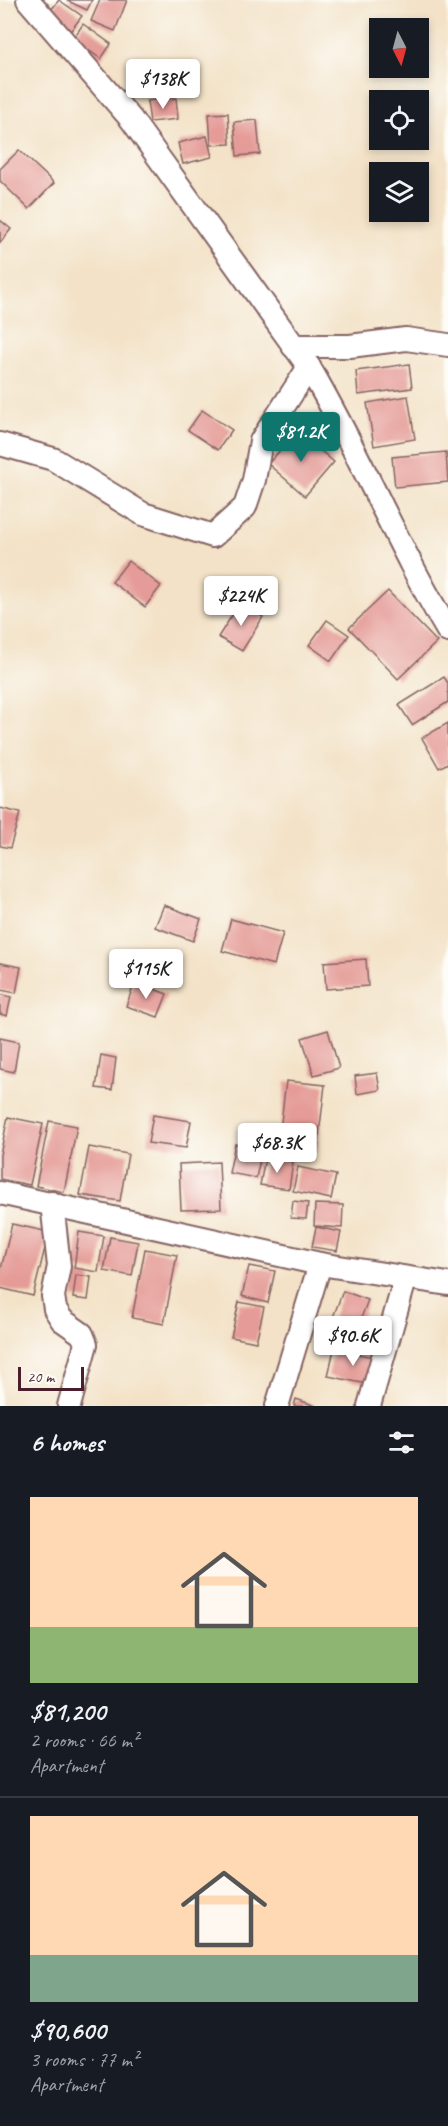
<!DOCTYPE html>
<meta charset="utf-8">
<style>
:root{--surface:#171b24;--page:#20242c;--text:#f1f3f6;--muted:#9ea1a6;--line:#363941;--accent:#0f766e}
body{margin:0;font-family:Caveat,sans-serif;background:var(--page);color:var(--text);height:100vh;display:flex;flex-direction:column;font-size:22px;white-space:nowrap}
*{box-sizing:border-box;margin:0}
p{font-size:20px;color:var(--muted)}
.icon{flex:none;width:33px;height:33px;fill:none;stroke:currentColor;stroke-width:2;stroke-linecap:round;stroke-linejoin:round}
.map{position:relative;height:1406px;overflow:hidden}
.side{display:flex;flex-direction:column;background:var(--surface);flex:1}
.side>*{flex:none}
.needle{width:39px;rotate:174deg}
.tools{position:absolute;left:369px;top:18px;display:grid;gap:12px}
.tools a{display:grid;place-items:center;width:60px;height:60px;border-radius:0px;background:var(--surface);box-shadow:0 3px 9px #0003;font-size:30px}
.scale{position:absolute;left:18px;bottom:15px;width:66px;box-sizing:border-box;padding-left:6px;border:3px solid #4a1f2b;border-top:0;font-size:16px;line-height:21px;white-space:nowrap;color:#4a1f2b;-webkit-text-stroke:4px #fdfcf7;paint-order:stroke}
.price{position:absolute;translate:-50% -51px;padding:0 14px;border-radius:6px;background:#fff;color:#222;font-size:20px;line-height:39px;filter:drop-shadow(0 2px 3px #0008)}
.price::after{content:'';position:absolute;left:50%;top:36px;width:18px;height:14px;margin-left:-9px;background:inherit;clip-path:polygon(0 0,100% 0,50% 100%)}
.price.selected{background:var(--accent);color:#fff}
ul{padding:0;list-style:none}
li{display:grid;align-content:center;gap:12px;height:318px;padding:0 30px}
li+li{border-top:2px solid var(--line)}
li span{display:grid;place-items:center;height:186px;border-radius:0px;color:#555}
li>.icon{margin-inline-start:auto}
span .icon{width:108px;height:108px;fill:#fffc;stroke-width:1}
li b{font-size:26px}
h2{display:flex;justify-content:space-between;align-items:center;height:72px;padding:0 30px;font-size:26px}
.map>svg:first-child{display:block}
.building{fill:#e59b97}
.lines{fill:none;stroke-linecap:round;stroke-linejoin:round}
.minor-casing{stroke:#856362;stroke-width:26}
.minor{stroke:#fff;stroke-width:22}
</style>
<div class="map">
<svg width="448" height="1406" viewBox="0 0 448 1406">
<rect width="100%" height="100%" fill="#fdfcf7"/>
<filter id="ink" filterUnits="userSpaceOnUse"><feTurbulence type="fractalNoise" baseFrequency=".0167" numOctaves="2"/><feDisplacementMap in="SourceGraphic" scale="12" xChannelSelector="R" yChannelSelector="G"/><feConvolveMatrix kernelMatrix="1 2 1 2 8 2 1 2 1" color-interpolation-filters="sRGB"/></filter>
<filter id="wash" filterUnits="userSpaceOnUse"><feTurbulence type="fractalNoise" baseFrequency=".008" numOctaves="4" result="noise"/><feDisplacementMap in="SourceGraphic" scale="24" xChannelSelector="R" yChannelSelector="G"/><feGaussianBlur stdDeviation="1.35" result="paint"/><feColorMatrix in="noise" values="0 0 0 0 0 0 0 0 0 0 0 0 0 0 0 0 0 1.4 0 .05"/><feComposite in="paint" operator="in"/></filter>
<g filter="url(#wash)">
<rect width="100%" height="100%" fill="#f3e2c7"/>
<g id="blocks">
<g class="building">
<path d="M59,0L82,16L69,33L47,15Z"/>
<path d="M66,0H92L87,10Z"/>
<path d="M100,0H127L115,31L91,21Z"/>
<path d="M83,24L111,44L101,59L73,39Z"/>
<path d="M176,98L178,119L150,122L147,101Z"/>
<path d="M228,113L230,144L211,145L209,114Z"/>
<path d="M257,120L260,154L237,156L234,122Z"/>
<path d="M207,136L212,157L183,164L178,143Z"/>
<path d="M19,150L54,183L29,209L0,181V169Z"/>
<path d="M0,220L11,229L0,243Z"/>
<path d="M409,364L412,388L358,395L356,371Z"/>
<path d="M408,396L415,439L374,446L367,403Z"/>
<path d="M202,410L232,430L218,450L188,430Z"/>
<path d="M297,431L334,462L305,496L268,464Z"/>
<path d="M446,452L448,482L395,487L392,457Z"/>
<path d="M128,561L161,586L145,607L112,582Z"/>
<path d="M388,591L437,642L398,679L349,628Z"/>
<path d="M240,603L263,617L242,651L218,637Z"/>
<path d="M327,620L349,635L331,661L309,645Z"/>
<path d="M444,677L448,683V702L412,725L399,705Z"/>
<path d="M448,723V763L439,768L422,738Z"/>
<path d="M0,808L20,813L10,848L0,846Z"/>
<path d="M164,905L201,919L193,941L155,927Z"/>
<path d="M231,919L283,933L274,965L222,951Z"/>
<path d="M366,959L368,986L326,989L324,962Z"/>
<path d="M0,963L21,967L16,993L0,990Z"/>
<path d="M135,982L167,994L158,1017L126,1006Z"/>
<path d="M0,994L11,997L7,1016L0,1014Z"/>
<path d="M328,1030L339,1068L314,1075L302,1038Z"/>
<path d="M0,1038L19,1042L14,1072L0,1069Z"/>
<path d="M101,1055L116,1058L112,1090L96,1088Z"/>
<path d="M377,1073L380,1090L357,1094L355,1076Z"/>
<path d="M286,1081L325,1085L317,1152L278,1147Z"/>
<path d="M153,1115L191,1121L186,1148L148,1143Z"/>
<path d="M8,1117L43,1124L30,1185L0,1179V1155Z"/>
<path d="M49,1121L77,1126L64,1192L36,1186Z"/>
<path d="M235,1144L262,1150L256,1178L229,1173Z"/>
<path d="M89,1147L128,1154L120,1201L80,1195Z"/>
<path d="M265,1158L293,1162L289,1189L260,1185Z"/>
<path d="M219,1162L221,1209L181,1210L179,1164Z"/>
<path d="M298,1167L336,1175L331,1199L293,1191Z"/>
<path d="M293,1201L308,1203L306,1219L291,1218Z"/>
<path d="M315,1204L343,1205L342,1228L314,1226Z"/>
<path d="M12,1224L49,1232L33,1296L0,1288V1273Z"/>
<path d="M316,1227L341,1232L337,1251L312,1247Z"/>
<path d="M79,1232L104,1236L98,1272L74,1268Z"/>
<path d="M110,1237L138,1242L132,1276L104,1271Z"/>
<path d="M145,1249L177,1255L164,1324L132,1318Z"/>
<path d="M249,1266L275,1271L268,1303L242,1296Z"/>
<path d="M76,1275L91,1277L88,1300L73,1298Z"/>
<path d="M343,1291L368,1300L352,1342L327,1333Z"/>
<path d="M239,1302L264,1307L256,1342L231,1337Z"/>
<path d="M334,1349L378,1358L372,1385L328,1376Z"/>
<path d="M296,1399L316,1406H294Z"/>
</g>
</g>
</g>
<g filter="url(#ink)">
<use href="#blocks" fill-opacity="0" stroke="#856362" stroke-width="1.5"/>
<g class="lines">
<defs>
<g id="minor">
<path d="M28,0L131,119L309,367C360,453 397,546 448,631"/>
<path d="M293,346H350L406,339L448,345"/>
<path d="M0,444L53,459L143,514L213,536L245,507L254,480L261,441L309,367"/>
<path d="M0,1193L320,1264L448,1284"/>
<path d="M52,1203L59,1266L53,1296L55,1309L62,1320L82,1334L86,1344L69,1406"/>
<path d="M277,1406L320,1264"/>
<path d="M369,1406L405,1280"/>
</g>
</defs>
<use href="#minor" class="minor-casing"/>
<use href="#minor" class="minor"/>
</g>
</g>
</svg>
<div class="tools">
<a><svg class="needle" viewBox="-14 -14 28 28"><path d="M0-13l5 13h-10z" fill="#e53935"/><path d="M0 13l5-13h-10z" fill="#9ea1a6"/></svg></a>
<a><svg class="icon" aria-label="locate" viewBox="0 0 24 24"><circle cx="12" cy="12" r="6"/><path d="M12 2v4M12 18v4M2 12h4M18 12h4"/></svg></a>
<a><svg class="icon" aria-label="layers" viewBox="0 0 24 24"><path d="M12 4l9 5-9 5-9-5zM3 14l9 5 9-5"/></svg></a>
</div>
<div class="scale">20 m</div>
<b class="price" style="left:163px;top:110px">$138K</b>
<b class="price selected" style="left:301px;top:463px">$81.2K</b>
<b class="price" style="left:241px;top:627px">$224K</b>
<b class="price" style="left:146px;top:1000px">$115K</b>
<b class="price" style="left:277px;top:1174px">$68.3K</b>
<b class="price" style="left:353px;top:1367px">$90.6K</b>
</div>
<section class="side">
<h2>6 homes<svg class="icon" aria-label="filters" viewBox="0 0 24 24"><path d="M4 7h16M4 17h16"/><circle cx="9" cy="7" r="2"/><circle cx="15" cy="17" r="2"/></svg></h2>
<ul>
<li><span style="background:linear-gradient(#ffd9b3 70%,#8fb573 0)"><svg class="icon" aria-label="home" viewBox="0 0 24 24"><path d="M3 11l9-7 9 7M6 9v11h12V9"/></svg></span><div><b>$81,200</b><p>2 rooms · 66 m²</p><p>Apartment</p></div></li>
<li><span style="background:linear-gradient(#ffd9b3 75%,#7fa58c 0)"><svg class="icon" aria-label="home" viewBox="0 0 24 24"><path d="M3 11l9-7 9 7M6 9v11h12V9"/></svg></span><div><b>$90,600</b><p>3 rooms · 77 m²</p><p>Apartment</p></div></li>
</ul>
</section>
